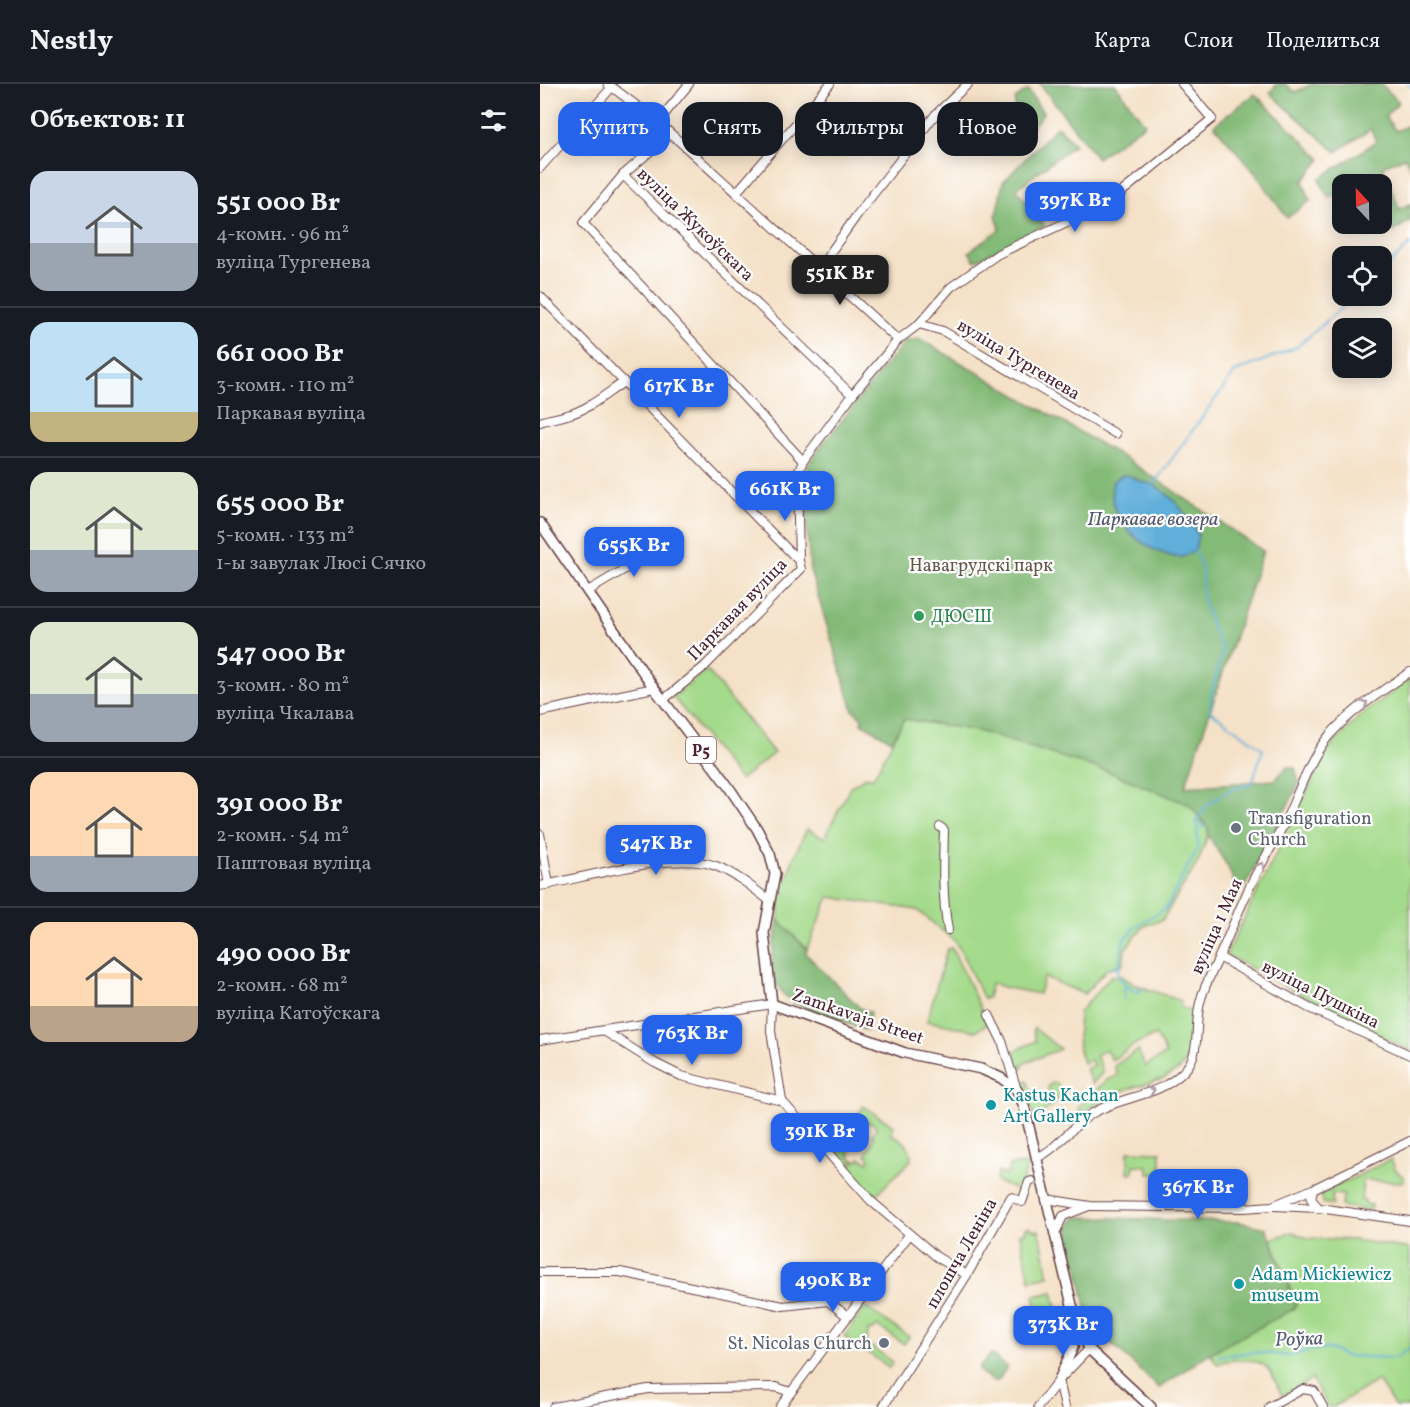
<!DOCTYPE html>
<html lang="ru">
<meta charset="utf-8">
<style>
:root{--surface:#171b24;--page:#242831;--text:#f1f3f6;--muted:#9ea1a6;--line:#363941;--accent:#2563eb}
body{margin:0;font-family:Vollkorn,serif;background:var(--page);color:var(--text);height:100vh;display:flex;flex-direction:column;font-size:22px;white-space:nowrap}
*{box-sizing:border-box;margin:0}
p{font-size:20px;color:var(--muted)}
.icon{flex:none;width:33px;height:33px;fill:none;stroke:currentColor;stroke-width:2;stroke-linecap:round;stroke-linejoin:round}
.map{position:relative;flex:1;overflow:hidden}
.sheet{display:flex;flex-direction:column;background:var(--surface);width:540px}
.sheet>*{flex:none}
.guide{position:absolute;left:18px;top:18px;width:570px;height:54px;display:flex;gap:12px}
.needle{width:39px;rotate:338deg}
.buttons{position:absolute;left:792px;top:90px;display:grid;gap:12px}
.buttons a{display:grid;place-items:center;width:60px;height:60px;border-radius:12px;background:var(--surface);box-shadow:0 3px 15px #0003;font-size:30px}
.price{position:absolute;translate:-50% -51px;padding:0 14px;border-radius:12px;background:var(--accent);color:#fff;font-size:20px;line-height:39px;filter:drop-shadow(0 2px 3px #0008)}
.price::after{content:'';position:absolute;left:50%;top:36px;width:18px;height:14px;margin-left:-9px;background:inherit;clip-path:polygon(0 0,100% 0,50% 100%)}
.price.selected{background:#222;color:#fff}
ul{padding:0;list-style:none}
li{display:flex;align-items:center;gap:18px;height:150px;padding:0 30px}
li+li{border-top:2px solid var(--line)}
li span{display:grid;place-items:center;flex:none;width:168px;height:120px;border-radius:18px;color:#555}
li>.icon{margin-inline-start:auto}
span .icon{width:72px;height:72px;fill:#fffc;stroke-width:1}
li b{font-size:26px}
h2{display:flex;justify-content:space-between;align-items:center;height:72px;padding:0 30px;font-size:26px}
.chip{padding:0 21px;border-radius:18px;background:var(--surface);box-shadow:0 3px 15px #0003;font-size:21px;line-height:54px}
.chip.selected{background:var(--accent);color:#fff}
header{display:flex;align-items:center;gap:36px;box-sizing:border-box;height:84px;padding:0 30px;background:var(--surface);border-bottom:2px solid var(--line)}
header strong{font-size:28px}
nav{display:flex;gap:33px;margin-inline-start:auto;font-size:21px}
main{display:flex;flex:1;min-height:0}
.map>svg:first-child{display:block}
.green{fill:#a4da8b;stroke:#777c5b;stroke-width:1.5}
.forest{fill:#83ba77;stroke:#666c51;stroke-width:1.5}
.water{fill:#60aeda;stroke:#556682;stroke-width:1.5}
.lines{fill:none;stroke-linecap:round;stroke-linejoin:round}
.stream{stroke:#60aeda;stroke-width:2}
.minor-casing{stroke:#643c42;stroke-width:10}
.major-casing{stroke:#643c42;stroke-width:12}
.minor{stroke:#fff;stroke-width:8}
.major{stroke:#fff;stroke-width:9}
.oneway{stroke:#ae9aa0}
.leisure-dot{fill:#2e9e5b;stroke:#fff;stroke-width:2}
.worship-dot{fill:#6b7280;stroke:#fff;stroke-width:2}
.culture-dot{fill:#0f9aa8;stroke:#fff;stroke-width:2}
.labels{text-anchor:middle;stroke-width:4.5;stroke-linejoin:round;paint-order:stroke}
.shield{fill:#fff;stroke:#80626b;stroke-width:1.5}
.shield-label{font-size:16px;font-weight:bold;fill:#4a1f2b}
.street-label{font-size:18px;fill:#4a1f2b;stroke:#fff}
.park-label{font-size:18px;fill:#655748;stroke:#fff}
.leisure-label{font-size:18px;fill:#27864d;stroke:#fff;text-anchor:start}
.worship-label{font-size:18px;fill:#5b616d;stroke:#fff;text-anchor:start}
.culture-label{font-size:18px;fill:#0d838f;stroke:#fff;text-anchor:start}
.water-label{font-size:20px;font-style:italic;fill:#535871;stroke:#fff}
</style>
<header>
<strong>Nestly</strong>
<nav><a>Карта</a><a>Слои</a><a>Поделиться</a></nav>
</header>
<main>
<section class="sheet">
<h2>Объектов: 11<svg class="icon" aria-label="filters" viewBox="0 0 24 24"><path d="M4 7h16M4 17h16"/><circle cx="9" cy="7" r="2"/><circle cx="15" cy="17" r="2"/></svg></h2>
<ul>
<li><span style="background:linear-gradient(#c9d6e8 60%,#9aa5b1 0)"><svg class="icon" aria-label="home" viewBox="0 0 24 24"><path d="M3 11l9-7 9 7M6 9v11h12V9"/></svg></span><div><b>551 000 Br</b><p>4-комн. · 96 m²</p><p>вуліца Тургенева</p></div></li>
<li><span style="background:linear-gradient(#bfe0f5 75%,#c2b280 0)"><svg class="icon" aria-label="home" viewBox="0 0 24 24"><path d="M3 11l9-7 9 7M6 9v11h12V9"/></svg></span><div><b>661 000 Br</b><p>3-комн. · 110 m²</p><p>Паркавая вуліца</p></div></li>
<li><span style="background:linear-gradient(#dfe7d0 65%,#9aa5b1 0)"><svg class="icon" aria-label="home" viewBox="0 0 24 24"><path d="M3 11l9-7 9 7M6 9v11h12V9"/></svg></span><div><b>655 000 Br</b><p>5-комн. · 133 m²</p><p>1-ы завулак Люсі Сячко</p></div></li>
<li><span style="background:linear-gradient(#dfe7d0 60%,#9aa5b1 0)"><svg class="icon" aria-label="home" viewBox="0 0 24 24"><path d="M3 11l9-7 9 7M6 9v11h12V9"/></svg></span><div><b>547 000 Br</b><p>3-комн. · 80 m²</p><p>вуліца Чкалава</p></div></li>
<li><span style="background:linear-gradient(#ffd9b3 70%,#9aa5b1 0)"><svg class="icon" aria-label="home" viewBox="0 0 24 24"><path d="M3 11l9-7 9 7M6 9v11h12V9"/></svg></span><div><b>391 000 Br</b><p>2-комн. · 54 m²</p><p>Паштовая вуліца</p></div></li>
<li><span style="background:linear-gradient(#ffd9b3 70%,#b9a48a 0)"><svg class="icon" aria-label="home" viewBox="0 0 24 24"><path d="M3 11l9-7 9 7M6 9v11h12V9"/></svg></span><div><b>490 000 Br</b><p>2-комн. · 68 m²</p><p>вуліца Катоўскага</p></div></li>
</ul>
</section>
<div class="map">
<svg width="870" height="1323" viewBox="0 0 870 1323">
<rect width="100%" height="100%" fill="#fff"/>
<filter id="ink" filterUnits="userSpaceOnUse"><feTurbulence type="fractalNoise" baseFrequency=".0167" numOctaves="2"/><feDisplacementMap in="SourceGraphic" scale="12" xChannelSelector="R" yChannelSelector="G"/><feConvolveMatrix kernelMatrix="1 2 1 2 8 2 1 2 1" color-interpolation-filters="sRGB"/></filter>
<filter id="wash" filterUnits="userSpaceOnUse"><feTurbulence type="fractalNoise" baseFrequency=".008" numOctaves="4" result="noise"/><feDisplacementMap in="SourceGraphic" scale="24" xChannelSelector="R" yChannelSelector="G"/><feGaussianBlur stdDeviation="1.35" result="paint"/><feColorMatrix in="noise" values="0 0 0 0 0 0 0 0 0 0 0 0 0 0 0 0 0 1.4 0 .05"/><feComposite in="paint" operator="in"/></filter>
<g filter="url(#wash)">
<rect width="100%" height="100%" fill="#f4e1c7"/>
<g class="green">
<path d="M167,586L234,669L200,696L133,613Z"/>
<path d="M870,595V967L686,871L787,667L818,634Z"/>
<path d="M364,635L438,647L567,687L650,721L668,744V751L658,778L622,836L604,842L585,865L583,880L567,885L544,910L504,893L499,910L463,903L451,899L448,914L444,915L416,858L377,826L289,813L267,865L238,836C242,803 251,775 267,745L284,754L311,702L327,692L333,694Z"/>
<path d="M412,864L448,940L435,947L387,937L407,865Z"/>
<path d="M571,892H582L594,900L641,917L640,923L654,928L652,968L640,985L623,995L584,1006L542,1028L538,1026L539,1022L567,996L578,991L574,982L598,966L605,982L626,970L616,951L597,959L572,976L566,966L556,971L563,988L552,1000L546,985L554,981L551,976L543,979L539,966L538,948L539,928Z"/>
<path d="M494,944L520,965L482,980L483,984L477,986L471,969L496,957L493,946Z"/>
<path d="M487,996L494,1015L510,1009L508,1003L512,999H517L522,1011L495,1036L482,999Z"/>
<path d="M323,1022L354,1042L350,1049C363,1056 371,1060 371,1076L336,1111L309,1086L315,1076L318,1077L320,1074L328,1078L330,1074L326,1071L334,1053L332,1051L336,1044L334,1040L329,1038L325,1039L321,1046L319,1045L308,1068L311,1070L309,1073L313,1075L307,1084L295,1074Z"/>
<path d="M588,1067L621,1068V1090H608V1082L594,1081L593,1089H588Z"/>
<path d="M851,1075L855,1085L863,1093V1098L823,1096L821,1116H825V1120L832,1121L831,1127L801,1122L804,1111L792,1110L793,1121L782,1119L781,1110Z"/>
<path d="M487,1080L488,1081L479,1107L456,1097L458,1088L467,1091L470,1081Z"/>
<path d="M489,1143L495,1147L499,1146L509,1192L490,1196L480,1150L485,1149L486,1144Z"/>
<path d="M752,1148L767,1154L815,1156L870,1165V1323H855L838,1296L793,1323H788L772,1295L742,1312C738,1304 734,1291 728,1285C717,1273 691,1274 677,1280L670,1269L756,1219L731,1155Z"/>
<path d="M513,1208L524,1254L519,1255L518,1259L514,1261L509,1257L504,1258L494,1212Z"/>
<path d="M325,1223L369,1253L364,1260L337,1242L334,1246H329L326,1259L353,1278L349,1283L304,1253Z"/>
</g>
<g class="forest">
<path d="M500,0H575L605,40L557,74Z"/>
<path d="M737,0H745L755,8L772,0H841L859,18L845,32L856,47L870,41V83L865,73L843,82L859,125L870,120V137L852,148L842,125V100H802V108L789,114L779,95L836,58L831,45L796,68L730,9Z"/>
<path d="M488,6L503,29L483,56L474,47L475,15Z"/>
<path d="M715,10L781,75L763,97L770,117L747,134L716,90L674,41Z"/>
<path d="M517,42L535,60L476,105L505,142L435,177L429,168L460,145L456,131L463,98Z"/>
<path d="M380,255L586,375L723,467L645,703L735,696L747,683L755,684L759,700L705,802L695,801L688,783L668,751V744L650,721L567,687L438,647L364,635L352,657L321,639L322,634L313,626L270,486L263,393L272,374L365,257Z"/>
<path d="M238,836L267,865L266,870L320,924L330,928L327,947L254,919L243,910L235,898L231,880Z"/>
<path d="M536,1133L698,1138L726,1144L756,1219L754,1225L670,1269L619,1304L550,1239L528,1144Z"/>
<path d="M451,1270L467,1283L458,1297H453L439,1287V1283Z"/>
</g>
<path class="water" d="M583,391C590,391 594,394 600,397C604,399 609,399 614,401C633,412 648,432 658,451L655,466C651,469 646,472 642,473C635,475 626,470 619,468C592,456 566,429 573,397Z"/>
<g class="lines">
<g class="stream">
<path d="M868,0L870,3"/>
<path d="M842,188L870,160"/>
<path d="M613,401L695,288L757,263L815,212"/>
<path d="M659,737L664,744"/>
<path d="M570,883H579L584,854L592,849L593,844L626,824L658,764L657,735L667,721L688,707L712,699L723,665L670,627L672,608L683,566L670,538L662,511V485L655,466L652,465"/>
<path d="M579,883L578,892L591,905L599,908L603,903"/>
<path d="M584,915V906L586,901"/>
<path d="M679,1272L716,1268L749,1272L770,1266L791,1265L804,1272L856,1274L870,1263"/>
</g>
</g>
</g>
<g filter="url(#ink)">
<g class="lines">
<defs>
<g id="minor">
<path d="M68,0L118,38L358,256L379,240L403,247L576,350"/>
<path d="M118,38L149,0"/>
<path d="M130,50L83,91L43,139L263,377"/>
<path d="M0,84L72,3"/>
<path d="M83,91L312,311"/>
<path d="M196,109L290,0"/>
<path d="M278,186L317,131L395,31L428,0"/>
<path d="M0,212L259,477"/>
<path d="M379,240L411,203L458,170L557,124L578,111L672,35L642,0"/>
<path d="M0,338C10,334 18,334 27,331C48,326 67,309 84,298"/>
<path d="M48,507L127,460"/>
<path d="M123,616L164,583L261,485L259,477L257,392L263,377L312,311L358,256"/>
<path d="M0,628L114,604"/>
<path d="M400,743L404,746C403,781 402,812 408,846"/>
<path d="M0,750L9,801"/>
<path d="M0,802C44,794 136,766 176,782C196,790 213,804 230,817"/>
<path d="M679,873L767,923L870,971"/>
<path d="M449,931L462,957L477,1006"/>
<path d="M64,947L115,979L141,992L242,1017"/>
<path d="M0,956L232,920L231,947L242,1017L331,1117L397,1173L422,1188"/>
<path d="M496,1074C518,1065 532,1041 553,1029C581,1012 619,1013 643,988C663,969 653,939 661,915C665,900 673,887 679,873C691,847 701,820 714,794C724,775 735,757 745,738C757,712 770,674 788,653C811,626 841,608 870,588"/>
<path d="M773,1105L771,1115L779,1124"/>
<path d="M506,1115L550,1122L704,1124L732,1122L773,1105L870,1057"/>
<path d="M734,1122L779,1124L870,1137"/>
<path d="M515,1150L523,1132L549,1122"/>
<path d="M0,1188H80L243,1222L288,1217L307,1232"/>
<path d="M519,1296L525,1323"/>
<path d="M13,1323L108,1305L236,1303L250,1308"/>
<path d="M240,1323L369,1151"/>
<path d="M343,1323L427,1191L471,1113L482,1118L489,1098L492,1097"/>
<path d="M498,1323L519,1296L549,1265"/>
<path d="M729,1323L763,1305L774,1307L783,1323"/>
</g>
<g id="major">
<path d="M0,439L114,604L188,702L217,745L230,770L235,790L224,849L232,920L365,969L441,985L461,994L477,1006L484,1022L532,1221L549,1265L611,1323"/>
<path d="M519,1296L533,1263V1232"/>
</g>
</defs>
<use href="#minor" class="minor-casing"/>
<use href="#major" class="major-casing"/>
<use href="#minor" class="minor"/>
<use href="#major" class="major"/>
</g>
<defs><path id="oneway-chevron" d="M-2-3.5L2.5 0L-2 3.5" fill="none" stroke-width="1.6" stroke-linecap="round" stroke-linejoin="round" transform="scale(1.5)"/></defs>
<g class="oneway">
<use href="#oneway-chevron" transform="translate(824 620) rotate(-35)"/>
<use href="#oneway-chevron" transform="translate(721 782) rotate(-61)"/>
<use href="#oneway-chevron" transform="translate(611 1007) rotate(-20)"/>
</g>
</g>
<circle class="leisure-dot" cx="379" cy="532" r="6"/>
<g class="worship-dot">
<circle cx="696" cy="744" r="6"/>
<circle cx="344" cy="1259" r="6"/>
</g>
<g class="culture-dot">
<circle cx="451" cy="1021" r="6"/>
<circle cx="699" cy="1200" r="6"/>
</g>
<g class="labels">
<rect class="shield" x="146" y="653" width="30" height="26" rx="4.5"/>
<g class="shield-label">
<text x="161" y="672">Р5</text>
</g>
<g class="street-label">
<text transform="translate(156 140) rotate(44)" y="6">вуліца Жукоўскага</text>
<text transform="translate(479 275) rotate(31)" y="6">вуліца Тургенева</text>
<text transform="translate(197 525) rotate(-46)" y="6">Паркавая вуліца</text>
<text transform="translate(676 842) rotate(-66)" y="6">вуліца 1 Мая</text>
<text transform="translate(781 910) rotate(27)" y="6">вуліца Пушкіна</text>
<text transform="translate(318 932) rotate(19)" y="6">Zamkavaja Street</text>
<text transform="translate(421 1169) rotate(-60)" y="6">плошча Леніна</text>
</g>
<g class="park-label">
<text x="441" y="487">Навагрудскі парк</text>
</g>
<g class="leisure-label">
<text x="391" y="538">ДЮСШ</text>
</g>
<g class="worship-label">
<text x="708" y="740">Transfiguration<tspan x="708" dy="21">Church</tspan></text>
<text x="332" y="1265" text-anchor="end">St. Nicolas Church</text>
</g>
<g class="culture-label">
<text x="463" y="1017">Kastus Kachan<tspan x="463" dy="21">Art Gallery</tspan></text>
<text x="711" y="1196">Adam Mickiewicz<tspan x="711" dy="21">museum</tspan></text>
</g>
<g class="water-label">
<text x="613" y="441">Паркавае возера</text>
<text transform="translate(759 1254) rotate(-2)" y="7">Роўка</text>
</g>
</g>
</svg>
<div class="buttons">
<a><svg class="needle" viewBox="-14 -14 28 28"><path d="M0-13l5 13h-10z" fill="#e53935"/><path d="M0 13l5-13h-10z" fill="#9ea1a6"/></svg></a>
<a><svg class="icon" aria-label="locate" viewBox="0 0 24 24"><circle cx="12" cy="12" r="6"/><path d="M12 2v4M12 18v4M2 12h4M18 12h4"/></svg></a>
<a><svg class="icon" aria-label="layers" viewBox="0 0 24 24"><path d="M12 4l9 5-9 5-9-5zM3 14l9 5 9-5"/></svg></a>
</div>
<b class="price" style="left:535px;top:149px">397K Br</b>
<b class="price selected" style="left:300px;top:222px">551K Br</b>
<b class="price" style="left:139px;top:335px">617K Br</b>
<b class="price" style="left:245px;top:438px">661K Br</b>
<b class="price" style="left:94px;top:494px">655K Br</b>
<b class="price" style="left:116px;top:792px">547K Br</b>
<b class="price" style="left:152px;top:982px">763K Br</b>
<b class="price" style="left:280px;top:1080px">391K Br</b>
<b class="price" style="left:658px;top:1136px">367K Br</b>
<b class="price" style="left:293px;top:1229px">490K Br</b>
<b class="price" style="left:523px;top:1273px">373K Br</b>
<div class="guide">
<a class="chip selected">Купить</a>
<a class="chip">Снять</a>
<a class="chip">Фильтры</a>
<a class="chip">Новое</a>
</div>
</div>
</main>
